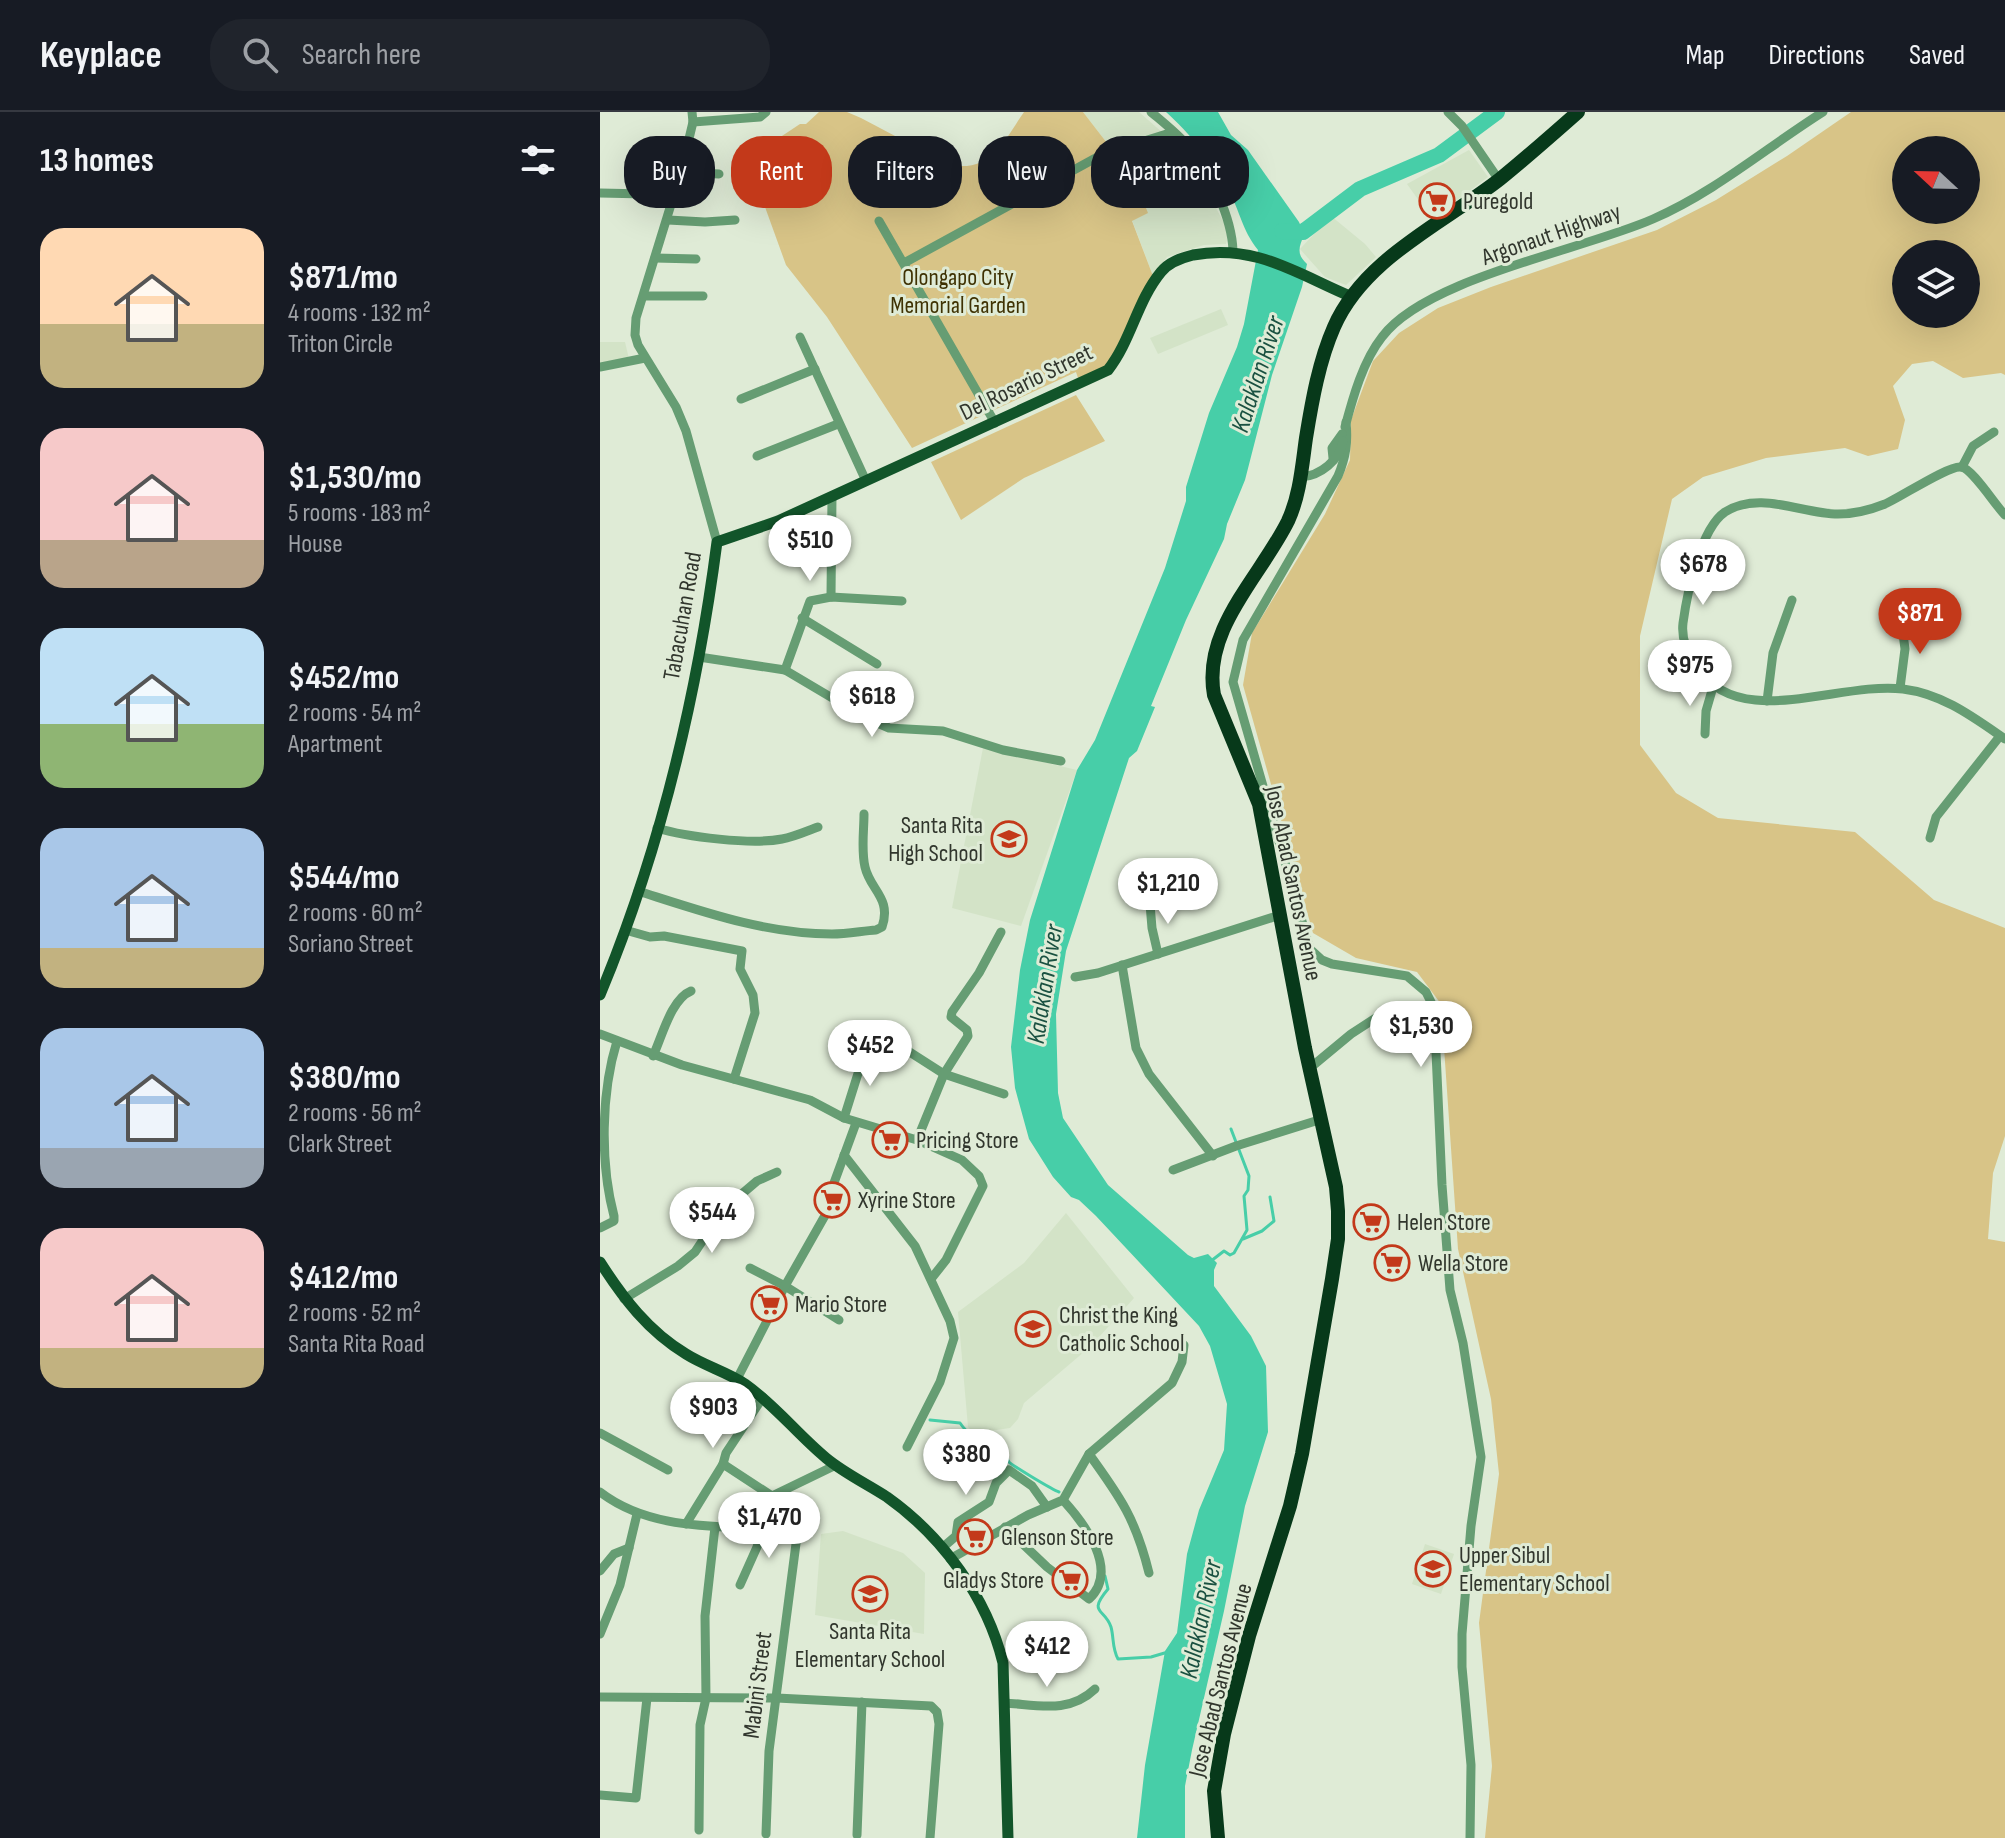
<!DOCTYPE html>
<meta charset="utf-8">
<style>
:root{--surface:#171b24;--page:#20242c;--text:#f1f3f6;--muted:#9ea1a6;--line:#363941;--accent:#c3391a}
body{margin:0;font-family:"Sofia Sans Condensed",sans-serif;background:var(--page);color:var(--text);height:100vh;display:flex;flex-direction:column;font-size:30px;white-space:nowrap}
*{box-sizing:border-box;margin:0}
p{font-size:26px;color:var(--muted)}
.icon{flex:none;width:44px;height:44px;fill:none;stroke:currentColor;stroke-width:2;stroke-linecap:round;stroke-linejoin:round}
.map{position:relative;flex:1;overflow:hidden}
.side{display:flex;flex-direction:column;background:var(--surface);width:600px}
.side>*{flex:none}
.banner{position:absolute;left:24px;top:24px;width:760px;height:72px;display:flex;gap:16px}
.needle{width:52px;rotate:292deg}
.buttons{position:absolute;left:1292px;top:24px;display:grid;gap:16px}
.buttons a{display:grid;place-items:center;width:88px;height:88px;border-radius:50%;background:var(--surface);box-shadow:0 8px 32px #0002;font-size:40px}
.price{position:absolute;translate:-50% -68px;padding:0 18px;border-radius:28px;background:#fff;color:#222;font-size:26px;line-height:52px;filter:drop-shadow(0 2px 4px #0008)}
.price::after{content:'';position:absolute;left:50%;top:48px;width:24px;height:18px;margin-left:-12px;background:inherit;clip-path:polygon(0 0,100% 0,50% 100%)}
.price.current{background:var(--accent);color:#fff}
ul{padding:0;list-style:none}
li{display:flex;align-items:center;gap:24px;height:200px;padding:0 40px}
li span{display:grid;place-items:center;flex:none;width:224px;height:160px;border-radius:24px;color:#555}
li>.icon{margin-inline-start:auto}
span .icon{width:96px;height:96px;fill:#fffc;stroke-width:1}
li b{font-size:34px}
h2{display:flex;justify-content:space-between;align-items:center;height:96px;padding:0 40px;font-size:34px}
.chip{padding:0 28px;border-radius:32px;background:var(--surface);box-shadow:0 8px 32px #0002;font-size:28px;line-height:72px}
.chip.current{background:var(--accent);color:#fff}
header{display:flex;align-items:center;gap:48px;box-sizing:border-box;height:112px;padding:0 40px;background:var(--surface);border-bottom:2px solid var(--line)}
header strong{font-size:38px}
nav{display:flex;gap:44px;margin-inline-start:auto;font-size:28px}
.search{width:560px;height:72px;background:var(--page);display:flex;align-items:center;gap:20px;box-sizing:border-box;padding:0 28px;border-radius:32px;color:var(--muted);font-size:30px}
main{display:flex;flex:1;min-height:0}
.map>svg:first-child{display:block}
.built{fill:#d3e3c7}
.green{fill:#d8c487;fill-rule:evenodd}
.water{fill:#47cea8}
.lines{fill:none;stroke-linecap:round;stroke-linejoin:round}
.stream{stroke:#47cea8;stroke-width:3}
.river{stroke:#47cea8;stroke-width:16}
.minor{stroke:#669d73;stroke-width:9}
.major{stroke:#12552a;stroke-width:11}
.highway{stroke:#07391a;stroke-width:14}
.labels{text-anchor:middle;stroke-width:6;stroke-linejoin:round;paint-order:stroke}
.poi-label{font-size:24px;fill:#31362d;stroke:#dfebd6;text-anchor:start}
.street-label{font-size:24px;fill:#31362d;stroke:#dfebd6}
.park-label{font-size:24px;fill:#3f3203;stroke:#dfebd6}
.water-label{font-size:26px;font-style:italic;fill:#1a5141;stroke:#dfebd6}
</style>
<header>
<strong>Keyplace</strong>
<div class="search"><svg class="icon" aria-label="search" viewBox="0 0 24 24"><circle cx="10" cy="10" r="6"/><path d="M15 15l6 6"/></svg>Search here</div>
<nav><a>Map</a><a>Directions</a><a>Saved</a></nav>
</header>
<main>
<section class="side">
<h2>13 homes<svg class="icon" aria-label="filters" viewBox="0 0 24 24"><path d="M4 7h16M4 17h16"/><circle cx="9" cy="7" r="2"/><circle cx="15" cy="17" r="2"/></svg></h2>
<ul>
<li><span style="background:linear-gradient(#ffd9b3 60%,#c2b280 0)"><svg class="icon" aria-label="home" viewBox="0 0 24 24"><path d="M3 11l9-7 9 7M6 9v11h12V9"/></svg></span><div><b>$871/mo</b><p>4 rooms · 132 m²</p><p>Triton Circle</p></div></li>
<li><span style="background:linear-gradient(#f6c9c9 70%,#b9a48a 0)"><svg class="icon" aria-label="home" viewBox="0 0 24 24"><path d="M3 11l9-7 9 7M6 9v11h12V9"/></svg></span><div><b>$1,530/mo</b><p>5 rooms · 183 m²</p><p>House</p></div></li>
<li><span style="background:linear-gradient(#bfe0f5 60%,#8fb573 0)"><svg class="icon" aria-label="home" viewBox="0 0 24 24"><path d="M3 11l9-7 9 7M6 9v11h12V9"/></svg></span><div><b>$452/mo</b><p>2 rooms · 54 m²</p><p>Apartment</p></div></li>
<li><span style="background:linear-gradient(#a9c7e8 75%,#c2b280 0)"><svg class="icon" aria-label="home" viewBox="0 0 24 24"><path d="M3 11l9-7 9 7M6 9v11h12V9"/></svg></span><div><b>$544/mo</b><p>2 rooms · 60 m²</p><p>Soriano Street</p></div></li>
<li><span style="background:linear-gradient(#a9c7e8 75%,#9aa5b1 0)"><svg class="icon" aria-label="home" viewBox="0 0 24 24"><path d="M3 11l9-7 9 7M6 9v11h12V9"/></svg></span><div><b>$380/mo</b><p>2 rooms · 56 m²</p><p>Clark Street</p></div></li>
<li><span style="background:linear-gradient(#f6c9c9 75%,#c2b280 0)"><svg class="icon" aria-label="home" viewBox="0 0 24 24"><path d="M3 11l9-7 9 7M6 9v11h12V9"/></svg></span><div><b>$412/mo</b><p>2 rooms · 52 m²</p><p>Santa Rita Road</p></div></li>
</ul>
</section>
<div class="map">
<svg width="1405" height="1726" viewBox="0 0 1405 1726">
<rect width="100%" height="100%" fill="#dfebd6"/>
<g class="built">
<path d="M483,0H539L564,22L589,46L629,120L626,132L604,133L567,145L553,164L532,108L534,66Z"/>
<path d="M869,38L888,65L832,107L807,72Z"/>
<path d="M731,104L765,132L776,145L746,173L725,165L700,137Z"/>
<path d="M621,197L628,213L558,242L550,226Z"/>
<path d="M0,230H25L29,247L0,253Z"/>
<path d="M383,636L477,658L421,814L352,796Z"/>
<path d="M466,1101L534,1186L491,1234L424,1291L418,1307L410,1316L374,1321L368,1315L358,1200L424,1151Z"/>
<path d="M243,1419L303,1441L325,1461L324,1522L215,1503L221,1422Z"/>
<path d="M825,1432L854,1442L841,1482L812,1472Z"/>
</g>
<g class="green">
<path d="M219,0H247L261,6L350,53C392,60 403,30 424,0H483L534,66L548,101L532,109L553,164L510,253L478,266L476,260L312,336L227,205L186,153L165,95L146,66L135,67L132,57L200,12H206Z"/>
<path d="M1251,0H1405V263L1401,261L1363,266L1333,249L1312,252L1293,274L1305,308L1298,337L1268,344L1245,336L1166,346L1103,365L1072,387L1040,524V633L1076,681L1118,706L1255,720L1334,788L1405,816V1024L1393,1061L1388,1127L1405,1130V1726H885L892,1654L879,1511L899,1362L891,1287L858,1137L841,892L817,860L756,846L713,821L643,573L652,521L725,402L750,348L751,308L773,249L799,221L838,196L891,175L1057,118L1116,88L1187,44ZM1306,38H1366V98H1306ZM1306,142H1366V202H1306Z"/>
<path d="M476,283L505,329L424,366L361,408L331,350Z"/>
</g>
<path class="water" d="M566,0H618L631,23L648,38L699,110L704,123C699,135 696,142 707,152L702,175L672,263L645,368L627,412L624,427L586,508L551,594L555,595L537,639L529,646L466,839L456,902L458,981L463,1006L508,1073L588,1143L594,1146L608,1142L617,1151L614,1158V1174L651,1224L666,1254L668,1320L645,1394L624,1499L592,1638L585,1674V1726H537L545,1653L565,1539L577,1521L587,1442L599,1398L624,1338L627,1292L610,1234L599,1214L496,1104L479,1088L471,1085L453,1065L429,1027L415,976L411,935L420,858L430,808L477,658L495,628L565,456L586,389V375L609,301L637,235L644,212L658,138C642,118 640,99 628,77C614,50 589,21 566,0Z"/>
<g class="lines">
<g class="stream">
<path d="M643,1127L662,1119L674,1109L670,1085"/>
<path d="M611,1149L624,1139L630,1143L634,1141L647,1118L644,1084L648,1078L649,1064L631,1017"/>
<path d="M330,1308L360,1311C373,1330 382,1323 398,1334C402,1337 405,1345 409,1350C413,1354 453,1378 459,1380"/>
<path d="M505,1464L508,1477C487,1502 505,1496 511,1515C514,1526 512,1536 518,1547L551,1545L568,1540"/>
</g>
<path class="river" d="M682,119L703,120L760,77L839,43L897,0"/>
<g class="minor">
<path d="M92,0L93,10L81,60L36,206L35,223L38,233L76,295L86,319L117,430"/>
<path d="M551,0C564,11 578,22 589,35C610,59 632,106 633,139"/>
<path d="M848,0L862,14L899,68"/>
<path d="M93,10L160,5L166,0"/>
<path d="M81,60L119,62"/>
<path d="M0,81L46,82L74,87"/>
<path d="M68,108L105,110L135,108"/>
<path d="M279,109L395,311"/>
<path d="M55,146L96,147"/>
<path d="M304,151L503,42L573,20"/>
<path d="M44,184H103"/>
<path d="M200,225L266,369"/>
<path d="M0,255L45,246"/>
<path d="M141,287L215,257"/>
<path d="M746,310C748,330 746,345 738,364L643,528L633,570L710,837L722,848L732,852L807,864L826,880L834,896L842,1073L850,1178L863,1231L881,1345L871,1414L862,1522V1555L871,1653L870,1726"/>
<path d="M745,315C753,285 763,249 782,225C826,166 983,138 1053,107C1115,80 1166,36 1223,0"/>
<path d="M157,344L238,312"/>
<path d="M733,346L732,336L742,322"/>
<path d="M1362,355L1373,334L1394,320"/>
<path d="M701,365C720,364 740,348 743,329"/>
<path d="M1405,403C1395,393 1372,356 1361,355C1349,353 1301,385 1285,392C1270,398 1254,402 1238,402C1202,402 1160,378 1125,400C1100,417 1087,482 1083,511C1081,528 1088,542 1097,556C1141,620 1239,569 1303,577C1343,582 1373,605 1405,627"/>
<path d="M231,485L232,384"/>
<path d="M202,506L277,552"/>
<path d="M99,545L185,558L266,606L289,616L343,619L403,638L461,649"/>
<path d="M185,558L210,489L231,485L302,489"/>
<path d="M1300,576L1305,537L1302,514"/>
<path d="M1167,589L1173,541L1192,488"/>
<path d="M1105,622L1106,599L1113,575"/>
<path d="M57,716C86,725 152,733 182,727C194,725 207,719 218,715"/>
<path d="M1330,726L1336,705L1400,624"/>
<path d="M38,779C101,799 165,822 232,822C247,822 262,819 276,818L282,815C292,786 270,778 265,755C261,738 264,719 264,702"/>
<path d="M550,792L552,816L558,842"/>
<path d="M25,818L50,825L64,824L142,839L140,857L153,883L155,901L134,967"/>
<path d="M522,853L536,936L549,962L613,1044"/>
<path d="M475,865L498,861L680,803"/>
<path d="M0,922L82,953L210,988L244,1006L317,1028L362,1048L379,1064L383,1074L346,1148L331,1167"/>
<path d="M294,930L344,962L404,982"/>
<path d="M53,944C62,925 71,887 91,879"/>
<path d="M710,956L751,922L788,898L812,900"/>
<path d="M244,1006L266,936"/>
<path d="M317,1028L344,962L368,924L367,918L351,905L352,900L379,861L401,820"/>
<path d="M244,1043L315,1134L350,1209L354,1226L340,1270L307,1335"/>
<path d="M573,1058L636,1034L722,1007"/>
<path d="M0,1116L14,1109V1104C0,1051 1,981 17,929"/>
<path d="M150,1156L185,1174L239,1208"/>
<path d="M24,1187L78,1154L95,1140L123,1098L157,1069L177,1060"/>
<path d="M137,1267L185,1174L227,1100L231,1079L256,1011"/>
<path d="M0,1321L68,1358"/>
<path d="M489,1342C521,1386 536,1408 549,1461"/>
<path d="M123,1352L126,1341L163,1285"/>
<path d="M0,1380C52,1420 121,1413 182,1418L197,1424L169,1639L166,1722"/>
<path d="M86,1412L123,1352L172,1384"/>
<path d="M405,1415L447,1455L489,1487C520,1458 484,1411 463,1388"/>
<path d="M342,1436L356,1424L358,1410L389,1390L396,1371L409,1358L432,1374L447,1395"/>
<path d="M350,1447L428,1403L463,1388L489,1342L572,1271L582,1250L584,1233"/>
<path d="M0,1459L14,1442L29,1436"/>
<path d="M140,1473L157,1435L172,1384L236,1353"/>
<path d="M0,1522L20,1473L37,1402"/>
<path d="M0,1585L177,1586L331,1594L337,1600L339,1612L330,1726"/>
<path d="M405,1591C438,1593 469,1602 495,1577"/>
<path d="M0,1683L36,1686L47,1586"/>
<path d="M99,1718L100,1613L106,1586L105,1504L115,1415"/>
<path d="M257,1723L262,1590"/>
</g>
<g class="major">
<path d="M0,883C60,739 97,584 117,430L178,409L508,258C531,229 537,189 561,160C569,150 581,146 593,143C655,131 697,162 752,185"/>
<path d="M0,1150C23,1186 48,1219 86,1242C105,1254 127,1260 145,1272C176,1294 197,1322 226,1346C244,1361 267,1372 287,1385C342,1424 387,1485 403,1551L408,1726"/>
</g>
<path class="highway" d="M618,1726L614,1679L624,1622L649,1524L690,1394L702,1342L732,1167L738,1127V1099L736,1075L705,936L659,692L614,583C602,517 661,464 688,409C700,383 702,354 706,326C712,289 719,249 734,215C764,146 844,111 900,67C926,46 952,23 978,0"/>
</g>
<defs>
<symbol id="supermarket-ring" viewBox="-11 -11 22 22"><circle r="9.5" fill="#dfebd6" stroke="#c3391a" stroke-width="1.5"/><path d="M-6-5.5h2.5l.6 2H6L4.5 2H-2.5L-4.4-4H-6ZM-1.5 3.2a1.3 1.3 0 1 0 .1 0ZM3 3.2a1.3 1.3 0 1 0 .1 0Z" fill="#c3391a"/></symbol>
<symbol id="school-ring" viewBox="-11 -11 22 22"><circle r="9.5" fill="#dfebd6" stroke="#c3391a" stroke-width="1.5"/><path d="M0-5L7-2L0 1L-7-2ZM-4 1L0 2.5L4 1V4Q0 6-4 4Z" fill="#c3391a"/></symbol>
</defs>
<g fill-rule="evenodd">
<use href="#supermarket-ring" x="817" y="69" width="40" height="40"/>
<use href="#school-ring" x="389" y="707" width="40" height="40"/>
<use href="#supermarket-ring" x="270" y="1008" width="40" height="40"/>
<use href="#supermarket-ring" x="212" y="1068" width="40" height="40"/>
<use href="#supermarket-ring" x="751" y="1090" width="40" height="40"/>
<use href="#supermarket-ring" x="772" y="1131" width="40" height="40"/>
<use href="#supermarket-ring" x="149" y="1172" width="40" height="40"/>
<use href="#school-ring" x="413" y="1197" width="40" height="40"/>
<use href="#supermarket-ring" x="355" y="1405" width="40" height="40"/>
<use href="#school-ring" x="813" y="1437" width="40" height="40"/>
<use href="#supermarket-ring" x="450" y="1448" width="40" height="40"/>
<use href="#school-ring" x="250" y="1462" width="40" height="40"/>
</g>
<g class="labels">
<g class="poi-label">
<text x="863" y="97">Puregold</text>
<text x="383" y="721" text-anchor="end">Santa Rita<tspan x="383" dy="28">High School</tspan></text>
<text x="316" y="1036">Pricing Store</text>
<text x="258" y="1096">Xyrine Store</text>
<text x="797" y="1118">Helen Store</text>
<text x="818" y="1159">Wella Store</text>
<text x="195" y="1200">Mario Store</text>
<text x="459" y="1211">Christ the King<tspan x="459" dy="28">Catholic School</tspan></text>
<text x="401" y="1433">Glenson Store</text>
<text x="859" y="1451">Upper Sibul<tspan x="859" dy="28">Elementary School</tspan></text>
<text x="444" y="1476" text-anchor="end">Gladys Store</text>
<text x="270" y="1527" text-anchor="middle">Santa Rita<tspan x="270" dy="28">Elementary School</tspan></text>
</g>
<g class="street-label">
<text transform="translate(951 122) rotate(-19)" y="8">Argonaut Highway</text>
<text transform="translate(426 270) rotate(-26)" y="8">Del Rosario Street</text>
<text transform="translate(82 504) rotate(-80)" y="8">Tabacuhan Road</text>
<text transform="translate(694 771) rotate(78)" y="8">Jose Abad Santos Avenue</text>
<text transform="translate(620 1568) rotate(-76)" y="8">Jose Abad Santos Avenue</text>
<text transform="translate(157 1573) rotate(-83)" y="8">Mabini Street</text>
</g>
<g class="park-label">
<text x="358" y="173">Olongapo City<tspan x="358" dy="28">Memorial Garden</tspan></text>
</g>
<g class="water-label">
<text transform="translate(657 262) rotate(-72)" y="9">Kalaklan River</text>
<text transform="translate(444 872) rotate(-81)" y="9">Kalaklan River</text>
<text transform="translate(600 1507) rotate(-78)" y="9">Kalaklan River</text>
</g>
</g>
</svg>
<div class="buttons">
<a><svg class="needle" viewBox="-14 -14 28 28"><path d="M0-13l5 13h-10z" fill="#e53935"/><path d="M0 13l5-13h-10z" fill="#9ea1a6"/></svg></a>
<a><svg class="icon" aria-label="layers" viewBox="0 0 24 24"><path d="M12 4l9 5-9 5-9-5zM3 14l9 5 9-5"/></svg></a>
</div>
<b class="price" style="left:210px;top:471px">$510</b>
<b class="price" style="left:1103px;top:495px">$678</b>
<b class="price current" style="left:1320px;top:544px">$871</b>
<b class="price" style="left:1090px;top:596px">$975</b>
<b class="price" style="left:272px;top:627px">$618</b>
<b class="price" style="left:568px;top:814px">$1,210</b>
<b class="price" style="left:821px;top:957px">$1,530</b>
<b class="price" style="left:270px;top:976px">$452</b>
<b class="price" style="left:112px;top:1143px">$544</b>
<b class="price" style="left:113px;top:1338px">$903</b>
<b class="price" style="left:366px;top:1385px">$380</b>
<b class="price" style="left:169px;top:1448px">$1,470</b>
<b class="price" style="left:447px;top:1577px">$412</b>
<div class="banner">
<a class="chip">Buy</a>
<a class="chip current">Rent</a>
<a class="chip">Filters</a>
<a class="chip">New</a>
<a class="chip">Apartment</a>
</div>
</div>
</main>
